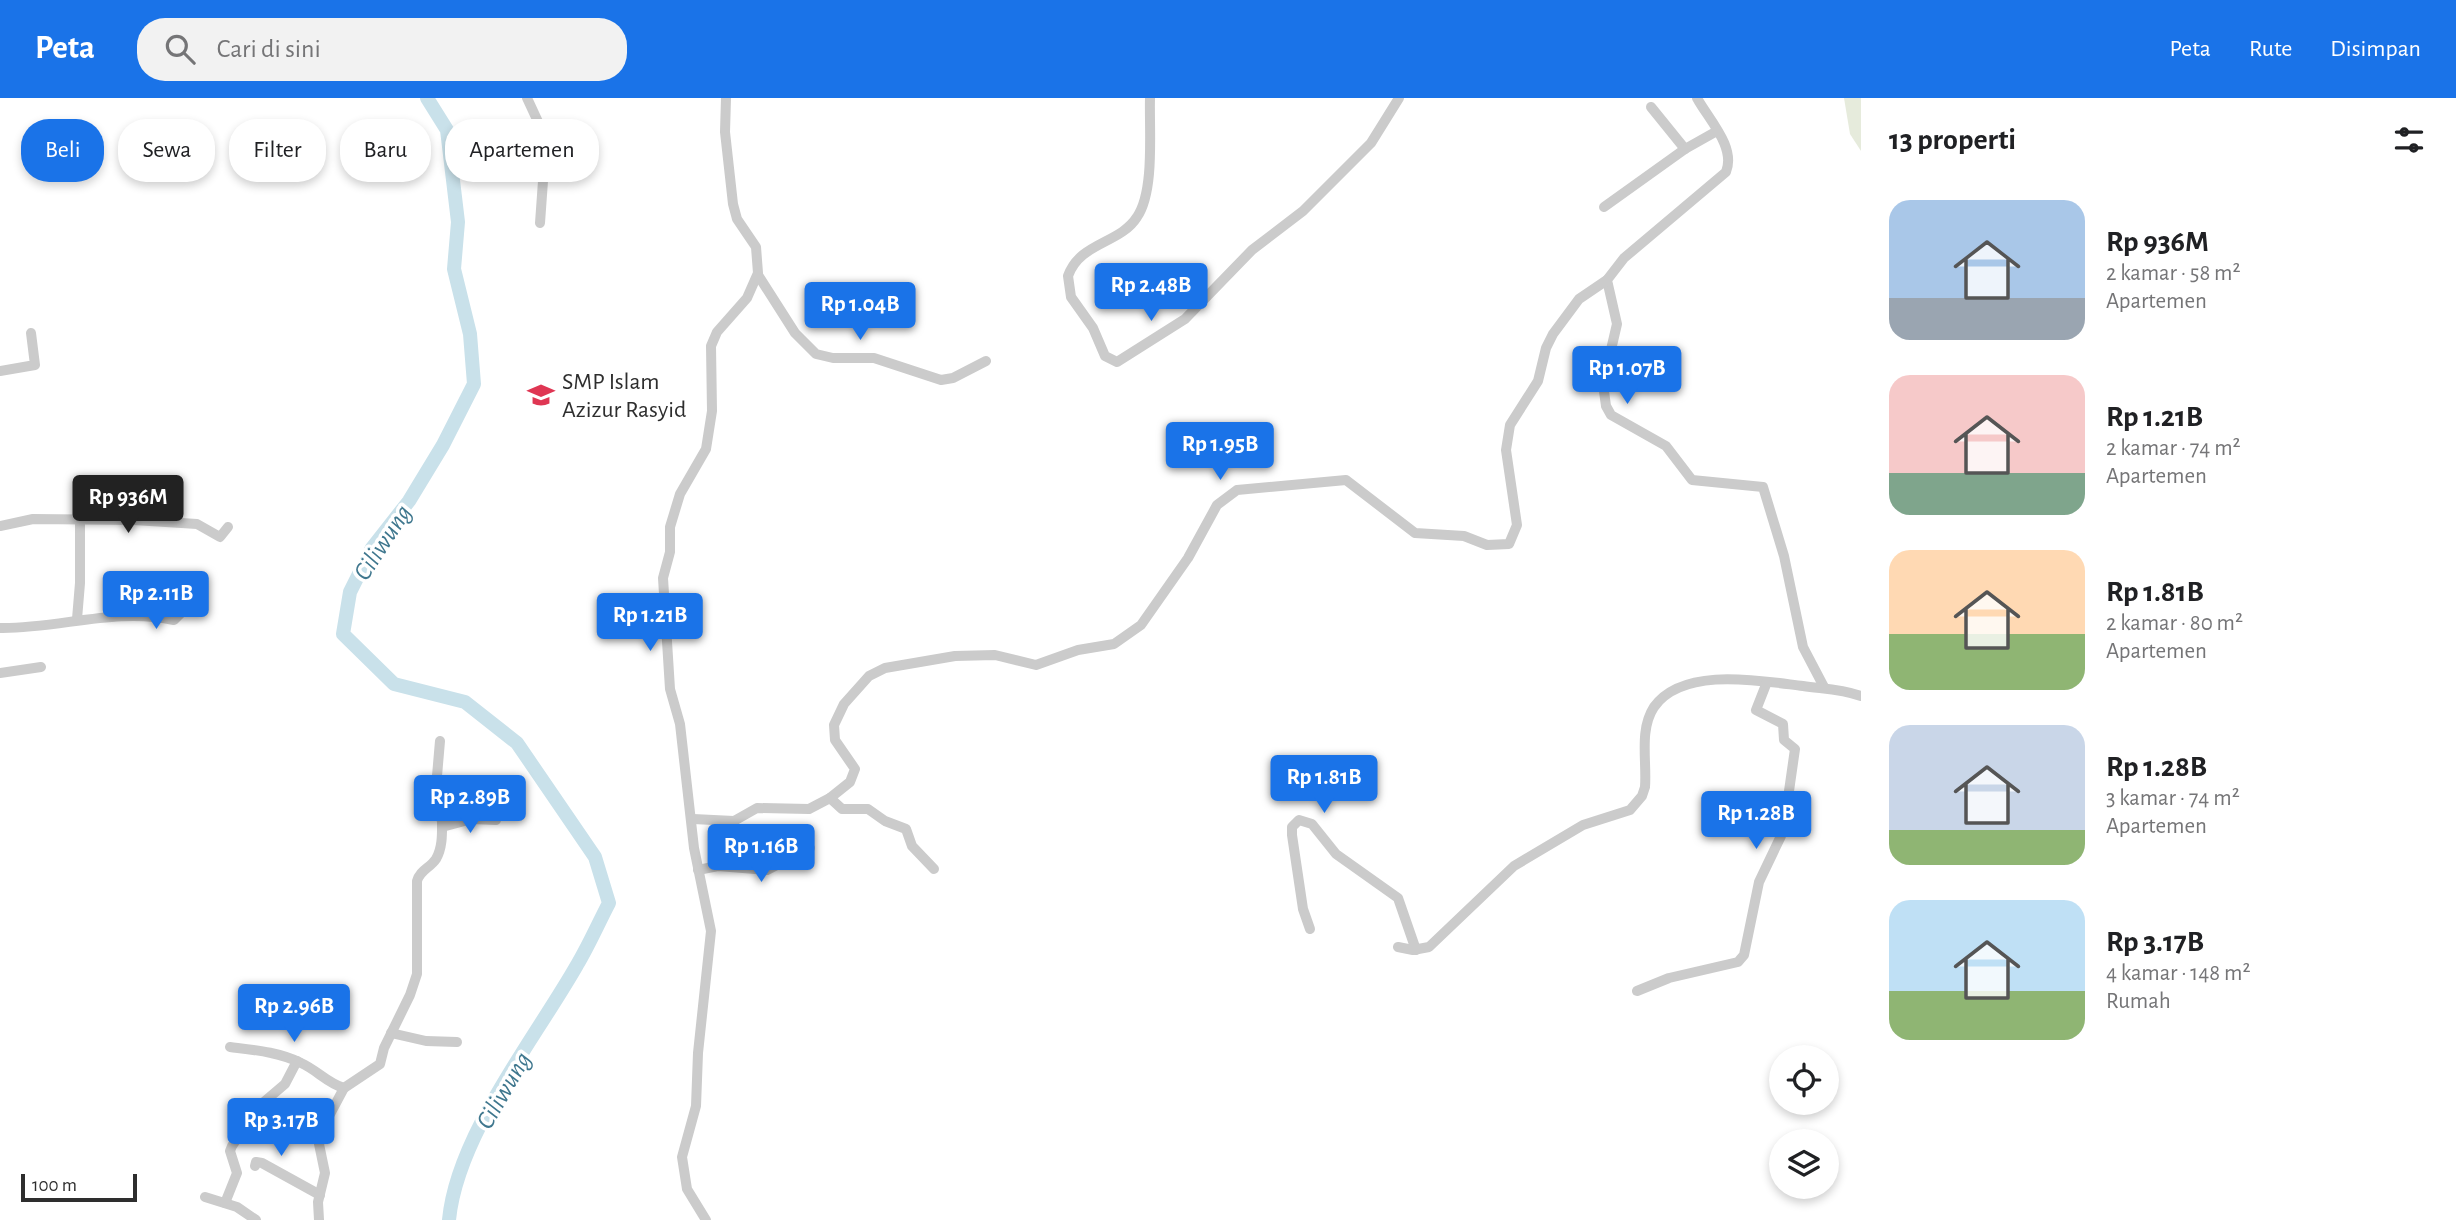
<!DOCTYPE html>
<html lang="id">
<meta charset="utf-8">
<style>
:root{--surface:#fff;--page:#f2f2f2;--text:#202124;--muted:#757577;--accent:#1a73e8}
body{margin:0;font-family:"Alegreya Sans",sans-serif;background:var(--page);color:var(--text);height:100vh;display:flex;flex-direction:column;font-size:26px;white-space:nowrap}
*{box-sizing:border-box;margin:0}
p{font-size:23px;color:var(--muted)}
.icon{flex:none;width:38px;height:38px;fill:none;stroke:currentColor;stroke-width:2;stroke-linecap:round;stroke-linejoin:round}
.map{position:relative;flex:1;overflow:hidden}
.side{display:flex;flex-direction:column;background:var(--surface);width:595px}
.side>*{flex:none}
.banner{position:absolute;left:21px;top:21px;width:665px;height:63px;display:flex;gap:14px}
.controls{position:absolute;left:1769px;top:947px;display:grid;gap:14px}
.controls a{display:grid;place-items:center;width:70px;height:70px;border-radius:50%;background:var(--surface);box-shadow:0 4px 10px #0003;font-size:35px}
.scale{position:absolute;left:21px;bottom:18px;width:116px;box-sizing:border-box;padding-left:7px;border:4px solid #2e2e2e;border-top:0;font-size:19px;line-height:24px;white-space:nowrap;color:#2e2e2e;-webkit-text-stroke:5px #fff;paint-order:stroke}
.price{position:absolute;translate:-50% -60px;padding:0 16px;border-radius:7px;background:var(--accent);color:#fff;font-size:23px;line-height:46px;filter:drop-shadow(0 2px 4px #0008)}
.price::after{content:'';position:absolute;left:50%;top:42px;width:21px;height:16px;margin-left:-10px;background:inherit;clip-path:polygon(0 0,100% 0,50% 100%)}
.price.current{background:#222;color:#fff}
ul{padding:0;list-style:none}
li{display:flex;align-items:center;gap:21px;height:175px;padding:0 28px}
li span{display:grid;place-items:center;flex:none;width:196px;height:140px;border-radius:21px;color:#555}
li>.icon{margin-inline-start:auto}
span .icon{width:84px;height:84px;fill:#fffc;stroke-width:1}
li b{font-size:30px}
h2{display:flex;justify-content:space-between;align-items:center;height:84px;padding:0 28px;font-size:30px}
.chip{padding:0 24px;border-radius:28px;background:var(--surface);box-shadow:0 4px 10px #0003;font-size:24px;line-height:63px}
.chip.current{background:var(--accent);color:#fff}
header{display:flex;align-items:center;gap:42px;box-sizing:border-box;height:98px;padding:0 35px;background:var(--accent);color:#fff}
header strong{font-size:33px}
nav{display:flex;gap:38px;margin-inline-start:auto;font-size:24px}
.search{width:490px;height:63px;background:var(--page);display:flex;align-items:center;gap:18px;box-sizing:border-box;padding:0 24px;border-radius:28px;color:var(--muted);font-size:26px}
main{display:flex;flex:1;min-height:0}
.map>svg:first-child{display:block}
.green{fill:#e6ebdc}
.lines{fill:none;stroke-linecap:round;stroke-linejoin:round}
.river{stroke:#c9e1ea;stroke-width:14}
.minor{stroke:#cbcbcb;stroke-width:10}
.labels{text-anchor:middle;stroke-width:7;stroke-linejoin:round;paint-order:stroke}
.poi-label{font-size:24px;fill:#2e2e2e;stroke:#fff;text-anchor:start}
.water-label{font-size:26px;font-style:italic;fill:#3f778e;stroke:#fff}
</style>
<header>
<strong>Peta</strong>
<div class="search"><svg class="icon" aria-label="search" viewBox="0 0 24 24"><circle cx="10" cy="10" r="6"/><path d="M15 15l6 6"/></svg>Cari di sini</div>
<nav><a>Peta</a><a>Rute</a><a>Disimpan</a></nav>
</header>
<main>
<div class="map">
<svg width="1861" height="1122" viewBox="0 0 1861 1122">
<rect width="100%" height="100%" fill="#fff"/>
<path class="green" d="M1844,0H1861V53L1850,36Z"/>
<g class="lines">
<path class="river" d="M427,0L447,32L458,124L454,171L470,236L474,286L443,347L409,403L372,450L350,494L343,536L394,586L465,604L517,645L595,759L609,805C598,826 589,847 577,867C535,941 457,1037 449,1122"/>
<g class="minor">
<path d="M527,0L546,41L540,125"/>
<path d="M1150,0C1149,31 1155,93 1137,119C1120,146 1080,144 1068,178L1071,199L1093,230L1105,258L1117,264L1185,221L1252,152L1303,113L1371,45L1399,0"/>
<path d="M1697,0C1709,22 1736,49 1726,74L1624,160L1607,182L1617,226L1603,286L1606,308L1611,317L1666,348L1692,382L1763,389L1784,458L1803,549L1824,589"/>
<path d="M1651,9L1685,51"/>
<path d="M1604,109L1685,51L1717,33"/>
<path d="M758,177L795,235L816,256L833,260H874L941,282L953,280L986,263"/>
<path d="M0,273L35,267L31,235"/>
<path d="M0,428L33,421L134,422L197,426L220,439L228,429"/>
<path d="M77,521L80,485V422"/>
<path d="M0,530C59,531 115,509 174,522L181,515L192,484"/>
<path d="M0,575L41,569"/>
<path d="M830,700L850,684L855,671L835,642L834,627L844,606L869,578L885,570L955,558L995,557L1036,567L1078,552L1114,546L1141,527L1188,460L1217,407L1237,392L1346,382L1415,435L1464,438L1487,447L1509,446L1517,427L1506,352L1510,327L1538,283L1546,250L1553,236L1579,201L1607,182"/>
<path d="M693,721L734,723L757,710L809,711L830,700L842,711H868L885,723L906,731L912,748L934,771"/>
<path d="M442,729L472,721L496,722"/>
<path d="M698,772L718,768L767,772L810,750"/>
<path d="M1310,831L1303,811L1292,737V729L1299,722L1312,726L1336,756L1398,800L1416,852"/>
<path d="M1398,849L1413,852L1429,849L1514,768L1583,727L1630,712L1642,698L1645,689C1647,663 1639,632 1654,609C1683,568 1761,583 1803,588C1824,591 1841,591 1861,598"/>
<path d="M1637,893L1669,880L1738,864L1744,857L1759,784L1781,738L1777,722L1788,700L1795,651L1784,642L1783,626L1756,612L1767,584"/>
<path d="M391,935L426,943L457,944"/>
<path d="M230,949C254,952 279,954 301,965C317,972 327,985 344,990"/>
<path d="M255,1068L256,1064L262,1065L320,1097"/>
<path d="M205,1099L237,1109L256,1122"/>
<path d="M225,1105L237,1075L230,1053L232,1048L258,1009L285,986L297,963"/>
<path d="M319,1122L318,1104L325,1075L319,1046L328,1020L344,990L380,966L384,950L410,897L417,876V783C420,772 430,770 436,761C443,749 442,734 442,721L428,711L423,703L437,678L440,643"/>
<path d="M706,1122L687,1091L682,1059L696,1008L698,955L711,833L694,750L680,626L670,591L663,480L670,454V429L680,396L706,351L712,313L711,248L717,234L747,200L758,175L756,149L737,121L733,106L725,34L726,0"/>
</g>
</g>
<defs>
<symbol id="school-bare" viewBox="-9 -9 18 18"><path d="M0-5L7-2L0 1L-7-2ZM-4 1L0 2.5L4 1V4Q0 6-4 4Z" fill="#df3653" stroke="#fff" stroke-width="2.5" paint-order="stroke"/></symbol>
</defs>
<g fill-rule="evenodd">
<use href="#school-bare" x="522" y="278" width="38" height="38"/>
</g>
<g class="labels">
<g class="poi-label">
<text x="562" y="291">SMP Islam<tspan x="562" dy="28">Azizur Rasyid</tspan></text>
</g>
<g class="water-label">
<text transform="translate(382 444) rotate(-57)" y="9">Ciliwung</text>
<text transform="translate(503 992) rotate(-60)" y="9">Ciliwung</text>
</g>
</g>
</svg>
<div class="controls">
<a><svg class="icon" aria-label="locate" viewBox="0 0 24 24"><circle cx="12" cy="12" r="6"/><path d="M12 2v4M12 18v4M2 12h4M18 12h4"/></svg></a>
<a><svg class="icon" aria-label="layers" viewBox="0 0 24 24"><path d="M12 4l9 5-9 5-9-5zM3 14l9 5 9-5"/></svg></a>
</div>
<div class="scale">100 m</div>
<b class="price" style="left:1151px;top:225px">Rp 2.48B</b>
<b class="price" style="left:860px;top:244px">Rp 1.04B</b>
<b class="price" style="left:1627px;top:308px">Rp 1.07B</b>
<b class="price" style="left:1220px;top:384px">Rp 1.95B</b>
<b class="price current" style="left:128px;top:437px">Rp 936M</b>
<b class="price" style="left:156px;top:533px">Rp 2.11B</b>
<b class="price" style="left:650px;top:555px">Rp 1.21B</b>
<b class="price" style="left:1324px;top:717px">Rp 1.81B</b>
<b class="price" style="left:470px;top:737px">Rp 2.89B</b>
<b class="price" style="left:1756px;top:753px">Rp 1.28B</b>
<b class="price" style="left:761px;top:786px">Rp 1.16B</b>
<b class="price" style="left:294px;top:946px">Rp 2.96B</b>
<b class="price" style="left:281px;top:1060px">Rp 3.17B</b>
<div class="banner">
<a class="chip current">Beli</a>
<a class="chip">Sewa</a>
<a class="chip">Filter</a>
<a class="chip">Baru</a>
<a class="chip">Apartemen</a>
</div>
</div>
<section class="side">
<h2>13 properti<svg class="icon" aria-label="filters" viewBox="0 0 24 24"><path d="M4 7h16M4 17h16"/><circle cx="9" cy="7" r="2"/><circle cx="15" cy="17" r="2"/></svg></h2>
<ul>
<li><span style="background:linear-gradient(#a9c7e8 70%,#9aa5b1 0)"><svg class="icon" aria-label="home" viewBox="0 0 24 24"><path d="M3 11l9-7 9 7M6 9v11h12V9"/></svg></span><div><b>Rp 936M</b><p>2 kamar · 58 m²</p><p>Apartemen</p></div></li>
<li><span style="background:linear-gradient(#f6c9c9 70%,#7fa58c 0)"><svg class="icon" aria-label="home" viewBox="0 0 24 24"><path d="M3 11l9-7 9 7M6 9v11h12V9"/></svg></span><div><b>Rp 1.21B</b><p>2 kamar · 74 m²</p><p>Apartemen</p></div></li>
<li><span style="background:linear-gradient(#ffd9b3 60%,#8fb573 0)"><svg class="icon" aria-label="home" viewBox="0 0 24 24"><path d="M3 11l9-7 9 7M6 9v11h12V9"/></svg></span><div><b>Rp 1.81B</b><p>2 kamar · 80 m²</p><p>Apartemen</p></div></li>
<li><span style="background:linear-gradient(#c9d6e8 75%,#8fb573 0)"><svg class="icon" aria-label="home" viewBox="0 0 24 24"><path d="M3 11l9-7 9 7M6 9v11h12V9"/></svg></span><div><b>Rp 1.28B</b><p>3 kamar · 74 m²</p><p>Apartemen</p></div></li>
<li><span style="background:linear-gradient(#bfe0f5 65%,#8fb573 0)"><svg class="icon" aria-label="home" viewBox="0 0 24 24"><path d="M3 11l9-7 9 7M6 9v11h12V9"/></svg></span><div><b>Rp 3.17B</b><p>4 kamar · 148 m²</p><p>Rumah</p></div></li>
</ul>
</section>
</main>
